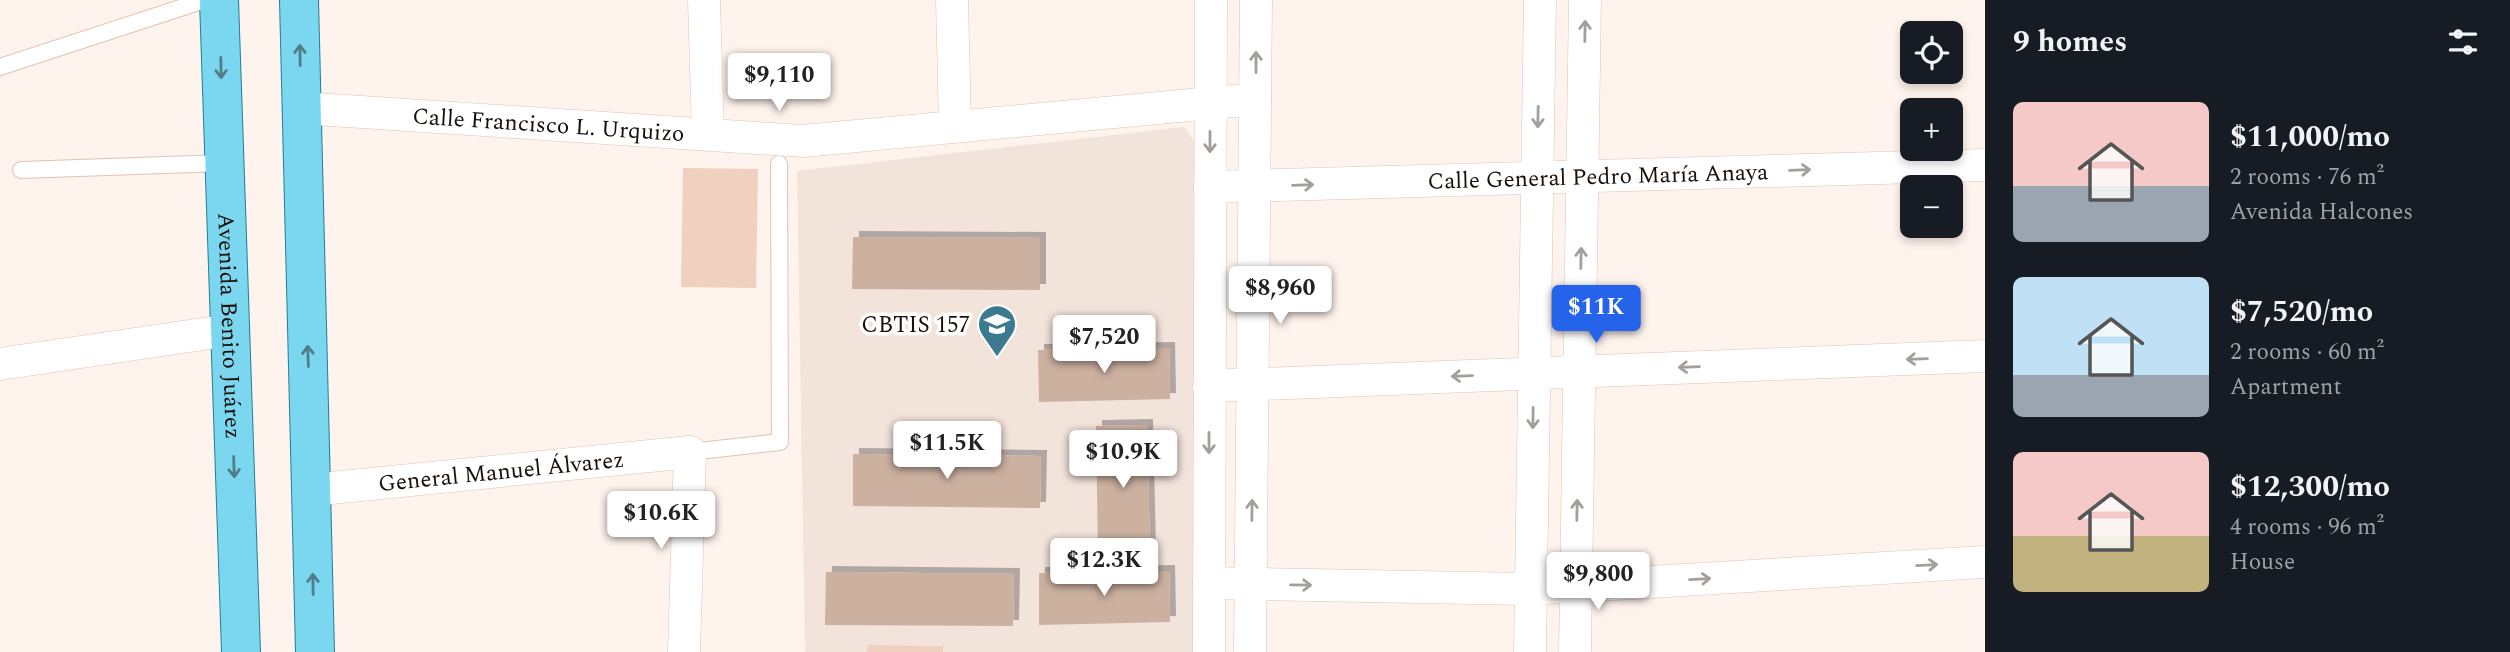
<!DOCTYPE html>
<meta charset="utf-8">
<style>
:root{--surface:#171b24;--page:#242831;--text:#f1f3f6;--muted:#9ea1a6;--accent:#2563eb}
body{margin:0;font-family:Spectral,serif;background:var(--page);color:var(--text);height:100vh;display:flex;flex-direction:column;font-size:26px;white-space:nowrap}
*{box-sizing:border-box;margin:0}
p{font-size:23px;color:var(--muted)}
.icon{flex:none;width:38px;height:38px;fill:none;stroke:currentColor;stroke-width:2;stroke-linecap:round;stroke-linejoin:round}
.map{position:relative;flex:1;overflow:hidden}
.panel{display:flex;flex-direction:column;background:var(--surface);width:525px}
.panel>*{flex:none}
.buttons{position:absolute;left:1900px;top:21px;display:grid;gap:14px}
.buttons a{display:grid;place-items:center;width:63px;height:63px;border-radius:10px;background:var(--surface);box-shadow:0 4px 10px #0003;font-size:35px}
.price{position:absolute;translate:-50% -60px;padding:0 16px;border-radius:7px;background:#fff;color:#222;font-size:23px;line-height:46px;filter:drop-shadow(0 2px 4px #0008)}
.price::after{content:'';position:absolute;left:50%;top:42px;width:21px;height:16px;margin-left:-10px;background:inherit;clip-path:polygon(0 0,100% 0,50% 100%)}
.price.selected{background:var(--accent);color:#fff}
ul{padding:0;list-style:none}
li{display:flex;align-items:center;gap:21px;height:175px;padding:0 28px}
li span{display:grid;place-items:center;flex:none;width:196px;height:140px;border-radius:10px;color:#555}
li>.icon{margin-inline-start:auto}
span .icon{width:84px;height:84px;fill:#fffc;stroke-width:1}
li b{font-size:30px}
h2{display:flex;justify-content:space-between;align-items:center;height:84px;padding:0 28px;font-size:30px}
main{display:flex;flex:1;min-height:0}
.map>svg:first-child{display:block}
.built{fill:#f2e3db}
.green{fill:#f0d0be}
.building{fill:#ccb1a1;filter:url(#shadow)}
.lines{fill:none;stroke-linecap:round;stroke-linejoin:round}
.lane-casing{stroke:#dfc3b3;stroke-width:18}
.street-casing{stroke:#dfc3b3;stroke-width:33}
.primary-casing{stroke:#207f98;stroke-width:40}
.lane{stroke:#fff;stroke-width:16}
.street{stroke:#fff;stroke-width:32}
.primary{stroke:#7bd6ef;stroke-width:38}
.oneway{stroke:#a39f9d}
.oneway2{stroke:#4f7d88}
.labels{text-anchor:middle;stroke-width:7;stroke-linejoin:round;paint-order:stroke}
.street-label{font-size:23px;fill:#19100a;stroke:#fff}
.poi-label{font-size:23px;fill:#19100a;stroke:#fff;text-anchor:end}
</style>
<main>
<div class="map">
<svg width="1985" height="652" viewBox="0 0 1985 652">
<defs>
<filter id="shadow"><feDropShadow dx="6" dy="-6" stdDeviation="0" flood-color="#0004"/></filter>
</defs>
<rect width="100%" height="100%" fill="#fff3ed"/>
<path class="built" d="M1184,127L1194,141L1196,652H805L797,171Z"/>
<g class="green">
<path d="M683,168L758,169L756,288L681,287Z"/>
<path d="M868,645L943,646V652H867Z"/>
</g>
<g class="building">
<path d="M853,237L1040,238V290L852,289Z"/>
<path d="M1169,348L1170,399L1039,402L1038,350Z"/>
<path d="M1147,425L1150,554L1098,555L1096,426Z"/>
<path d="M853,454L1041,456L1040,508L853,506Z"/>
<path d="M1169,571L1170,622L1039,625V573Z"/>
<path d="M826,572L1014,574L1013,626L825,625Z"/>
</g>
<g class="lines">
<defs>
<g id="lane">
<path d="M0,67L205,0"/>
<path d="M21,170L223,163"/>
<path d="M690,452L780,442L779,164"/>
</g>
<g id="street">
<path d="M704,0L708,133"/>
<path d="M952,0L955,126"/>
<path id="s1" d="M301,108L803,141L1255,99"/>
<path id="s2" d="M1210,187L1985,165"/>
<path d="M0,364L230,330"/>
<path d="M1209,386L1985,356"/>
<path id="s3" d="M311,490L690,452L684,652"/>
<path d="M1209,583L1531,589L1985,562"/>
<path d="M1209,652L1211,0"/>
<path d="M1250,652L1256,0"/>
<path d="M1530,652L1540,0"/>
<path d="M1575,652L1585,0"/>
</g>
<g id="primary">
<path id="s4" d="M219,0L241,652"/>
<path d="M299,0L315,652"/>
</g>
</defs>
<use href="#lane" class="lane-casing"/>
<use href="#street" class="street-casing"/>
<use href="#primary" class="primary-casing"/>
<use href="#lane" class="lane"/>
<use href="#street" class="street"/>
<use href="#primary" class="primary"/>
</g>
<defs><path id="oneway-shaft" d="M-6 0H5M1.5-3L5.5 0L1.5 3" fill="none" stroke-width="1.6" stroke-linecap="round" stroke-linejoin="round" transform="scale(1.75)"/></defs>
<g class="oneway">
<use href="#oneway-shaft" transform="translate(1585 31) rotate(-89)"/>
<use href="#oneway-shaft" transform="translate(1256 62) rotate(-90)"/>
<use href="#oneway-shaft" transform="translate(1538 117) rotate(91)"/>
<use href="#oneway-shaft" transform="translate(1210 142) rotate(90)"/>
<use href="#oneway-shaft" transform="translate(1800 170) rotate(-2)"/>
<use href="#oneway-shaft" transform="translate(1303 185) rotate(-2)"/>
<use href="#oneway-shaft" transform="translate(1581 258) rotate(-89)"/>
<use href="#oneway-shaft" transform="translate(1917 359) rotate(178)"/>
<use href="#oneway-shaft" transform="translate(1689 367) rotate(178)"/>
<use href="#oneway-shaft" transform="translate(1462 376) rotate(178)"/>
<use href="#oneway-shaft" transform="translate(1533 418) rotate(91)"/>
<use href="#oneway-shaft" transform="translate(1209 443) rotate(90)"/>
<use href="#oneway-shaft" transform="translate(1252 510) rotate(-89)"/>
<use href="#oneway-shaft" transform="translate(1577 510) rotate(-89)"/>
<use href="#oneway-shaft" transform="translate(1927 565) rotate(-3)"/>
<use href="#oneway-shaft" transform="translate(1700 579) rotate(-3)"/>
<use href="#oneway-shaft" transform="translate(1301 585) rotate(1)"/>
</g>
<g class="oneway2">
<use href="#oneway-shaft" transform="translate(300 55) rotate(-91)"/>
<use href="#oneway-shaft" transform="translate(221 68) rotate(89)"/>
<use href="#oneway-shaft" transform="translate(308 356) rotate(-92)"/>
<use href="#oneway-shaft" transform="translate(234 467) rotate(88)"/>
<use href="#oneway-shaft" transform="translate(313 584) rotate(-91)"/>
</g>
<defs>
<symbol id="university-pin" viewBox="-11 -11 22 30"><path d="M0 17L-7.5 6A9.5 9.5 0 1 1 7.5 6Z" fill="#3b7a8f" stroke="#fff"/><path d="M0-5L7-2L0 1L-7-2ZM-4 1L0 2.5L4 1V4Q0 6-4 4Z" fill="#fff"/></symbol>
</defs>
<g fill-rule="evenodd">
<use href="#university-pin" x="975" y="302" width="44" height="60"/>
</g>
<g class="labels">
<g class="street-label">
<text dy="8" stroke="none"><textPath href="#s1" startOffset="248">Calle Francisco L. Urquizo</textPath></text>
<text dy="8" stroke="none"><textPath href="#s2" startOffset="388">Calle General Pedro María Anaya</textPath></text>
<text dy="8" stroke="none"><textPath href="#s4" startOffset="326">Avenida Benito Juárez</textPath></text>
<text dy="8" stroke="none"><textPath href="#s3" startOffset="191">General Manuel Álvarez</textPath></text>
</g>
<g class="poi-label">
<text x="970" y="332">CBTIS 157</text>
</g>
</g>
</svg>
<div class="buttons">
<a><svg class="icon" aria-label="locate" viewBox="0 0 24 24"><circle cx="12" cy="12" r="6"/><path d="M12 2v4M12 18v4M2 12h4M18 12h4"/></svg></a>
<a>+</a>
<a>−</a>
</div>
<b class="price" style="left:779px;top:113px">$9,110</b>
<b class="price" style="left:1280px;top:326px">$8,960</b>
<b class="price selected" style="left:1596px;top:345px">$11K</b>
<b class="price" style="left:1104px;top:375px">$7,520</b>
<b class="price" style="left:947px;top:481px">$11.5K</b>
<b class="price" style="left:1123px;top:490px">$10.9K</b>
<b class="price" style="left:661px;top:551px">$10.6K</b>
<b class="price" style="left:1104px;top:598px">$12.3K</b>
<b class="price" style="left:1598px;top:612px">$9,800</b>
</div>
<section class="panel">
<h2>9 homes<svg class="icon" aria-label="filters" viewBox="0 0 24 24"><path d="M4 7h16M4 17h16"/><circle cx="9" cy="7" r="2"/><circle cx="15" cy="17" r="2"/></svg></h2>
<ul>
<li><span style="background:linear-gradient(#f6c9c9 60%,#9aa5b1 0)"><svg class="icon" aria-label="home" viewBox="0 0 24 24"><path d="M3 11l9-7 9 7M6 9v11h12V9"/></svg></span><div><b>$11,000/mo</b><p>2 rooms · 76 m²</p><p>Avenida Halcones</p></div></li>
<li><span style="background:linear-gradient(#bfe0f5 70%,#9aa5b1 0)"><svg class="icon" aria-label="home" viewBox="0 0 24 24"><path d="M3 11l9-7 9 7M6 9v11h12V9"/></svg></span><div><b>$7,520/mo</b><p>2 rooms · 60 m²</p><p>Apartment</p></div></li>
<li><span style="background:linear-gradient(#f6c9c9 60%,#c2b280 0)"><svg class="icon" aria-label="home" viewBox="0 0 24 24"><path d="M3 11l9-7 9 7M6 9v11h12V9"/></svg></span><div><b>$12,300/mo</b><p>4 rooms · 96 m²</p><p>House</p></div></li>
</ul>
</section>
</main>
